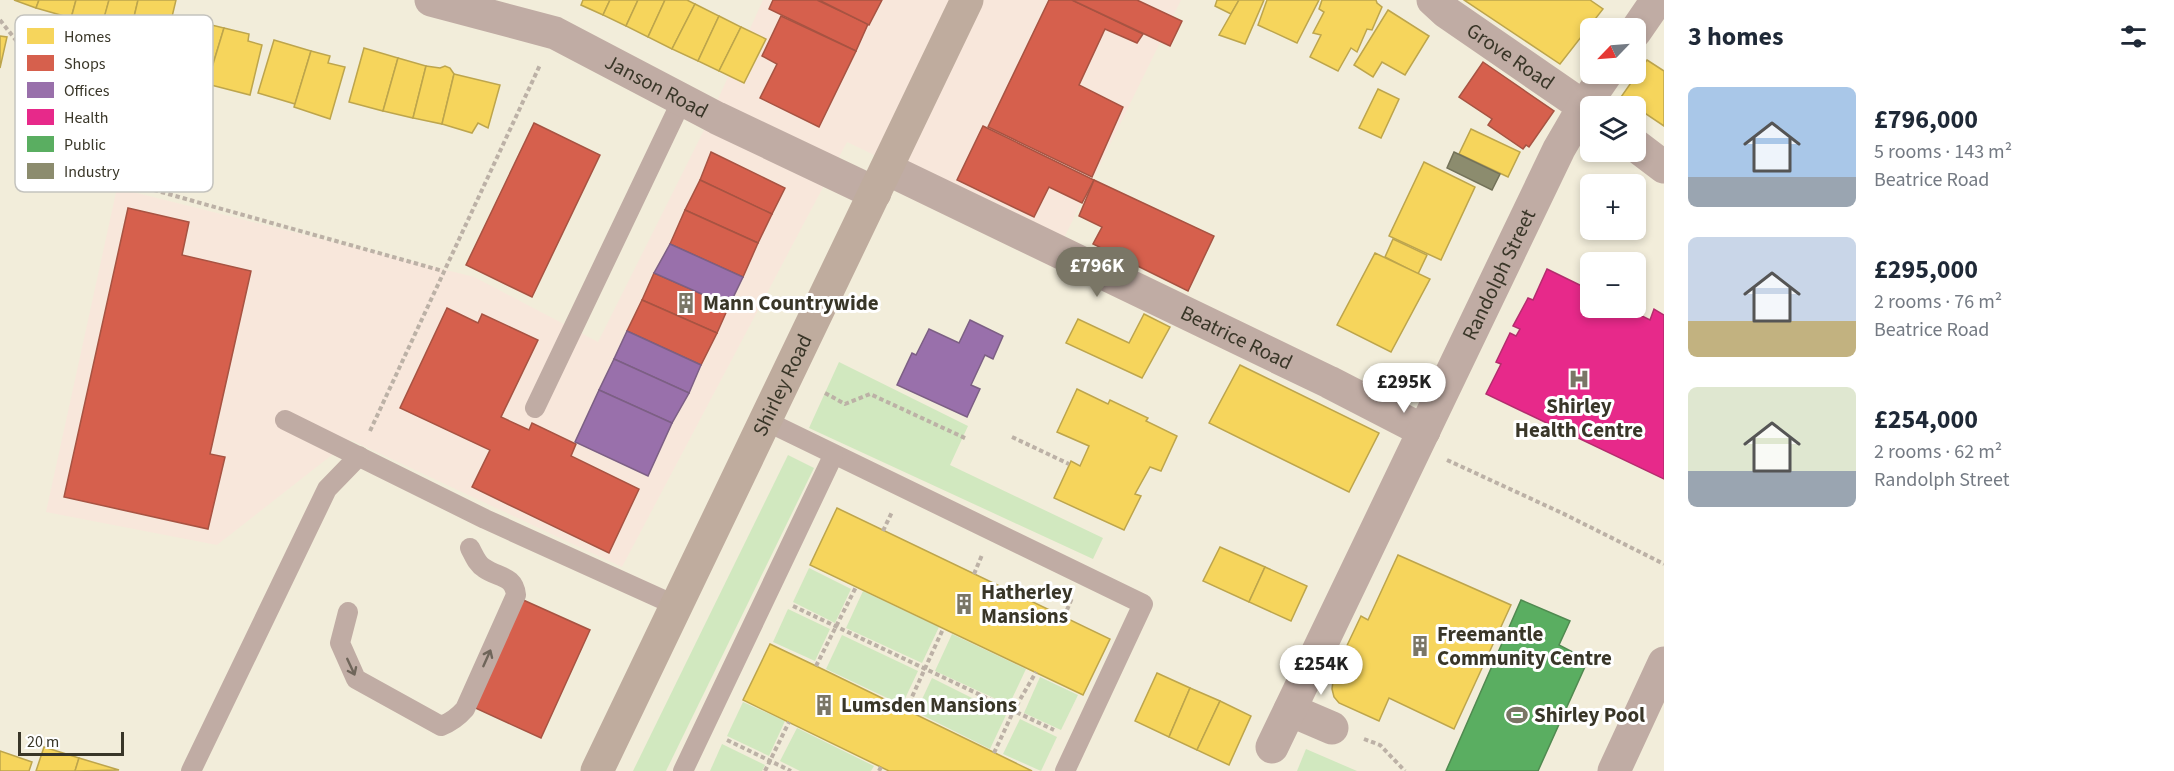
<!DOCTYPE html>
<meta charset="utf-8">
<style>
:root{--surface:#fff;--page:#f6f6f7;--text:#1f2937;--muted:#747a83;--accent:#7a7666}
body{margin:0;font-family:"Source Sans 3",sans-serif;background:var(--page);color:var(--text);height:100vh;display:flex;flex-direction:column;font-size:22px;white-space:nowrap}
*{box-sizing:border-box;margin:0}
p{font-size:20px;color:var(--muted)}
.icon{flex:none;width:33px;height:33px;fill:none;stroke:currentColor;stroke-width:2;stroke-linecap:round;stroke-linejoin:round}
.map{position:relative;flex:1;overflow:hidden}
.sheet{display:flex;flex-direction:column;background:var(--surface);width:510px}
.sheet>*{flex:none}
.needle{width:39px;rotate:245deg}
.fabs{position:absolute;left:1580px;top:18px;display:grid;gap:12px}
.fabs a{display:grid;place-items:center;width:66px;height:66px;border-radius:9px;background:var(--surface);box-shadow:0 3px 9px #0003;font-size:30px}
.scale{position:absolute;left:18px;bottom:15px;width:106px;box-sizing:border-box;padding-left:6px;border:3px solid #393628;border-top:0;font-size:16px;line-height:21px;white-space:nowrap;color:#393628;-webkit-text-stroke:4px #fff;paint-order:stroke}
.price{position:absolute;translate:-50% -51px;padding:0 14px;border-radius:21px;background:#fff;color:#222;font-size:20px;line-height:39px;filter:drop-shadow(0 2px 3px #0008)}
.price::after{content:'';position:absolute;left:50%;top:36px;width:18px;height:14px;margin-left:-9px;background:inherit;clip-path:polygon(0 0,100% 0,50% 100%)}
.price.on{background:var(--accent);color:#fff}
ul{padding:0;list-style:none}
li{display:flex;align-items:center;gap:18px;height:150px;padding:0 24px}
li span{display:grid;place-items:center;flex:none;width:168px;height:120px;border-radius:9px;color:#555}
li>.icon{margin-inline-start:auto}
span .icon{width:72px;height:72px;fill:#fffc;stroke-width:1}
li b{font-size:26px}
h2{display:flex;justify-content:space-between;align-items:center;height:72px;padding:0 24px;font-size:26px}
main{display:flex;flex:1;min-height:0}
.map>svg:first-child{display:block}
.commercial{fill:#f8e7db}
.green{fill:#d1e8bf}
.homes{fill:#f6d55c;stroke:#bda54c;stroke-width:1.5}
.shops{fill:#d6604d;stroke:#a75342;stroke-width:1.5}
.offices{fill:#9970ab;stroke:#7c5f84;stroke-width:1.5}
.health{fill:#e7298a;stroke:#b32d6d;stroke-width:1.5}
.public{fill:#5aae61;stroke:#508a50;stroke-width:1.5}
.industry{fill:#8c8c6e;stroke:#737259;stroke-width:1.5}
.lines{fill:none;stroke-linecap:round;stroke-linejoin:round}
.path{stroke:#bcb1a6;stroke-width:4;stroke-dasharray:4.5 3;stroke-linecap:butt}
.service{stroke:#c0aca4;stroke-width:20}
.minor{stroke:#c0aca4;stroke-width:33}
.primary{stroke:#bfac9e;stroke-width:33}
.oneway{stroke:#6f655a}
.labels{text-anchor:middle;stroke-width:6;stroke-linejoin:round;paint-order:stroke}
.street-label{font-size:21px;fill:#393628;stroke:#fff}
.poi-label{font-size:21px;font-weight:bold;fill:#393628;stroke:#fff;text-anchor:start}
.key{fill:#fff;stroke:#c4c3be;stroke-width:1.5}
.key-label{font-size:16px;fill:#393628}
</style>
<main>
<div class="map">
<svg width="1664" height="771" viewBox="0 0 1664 771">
<rect width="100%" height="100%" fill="#f2edda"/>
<path class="commercial" d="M763,0H1181L1061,244L847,142L622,567L351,440L217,545L46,512L117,188L474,277L598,342L704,130Z"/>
<g class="green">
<path d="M839,362L968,426L950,465L1103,538L1093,559L809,428Z"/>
<path d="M788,455L814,468L666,771H633Z"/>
<path d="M809,568L851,589L835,623L793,602Z"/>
<path d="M863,591L939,627L922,663L846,628Z"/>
<path d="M788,609L830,629L815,661L773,642Z"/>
<path d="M952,634L1026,669L1009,705L935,671Z"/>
<path d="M842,635L918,671L902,705L826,669Z"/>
<path d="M1040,677L1078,695L1061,730L1024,713Z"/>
<path d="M932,678L1006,715L990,749L916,712Z"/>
<path d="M743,702L785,721L769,756L727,736Z"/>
<path d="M1020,719L1057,737L1041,771L1003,754Z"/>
<path d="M797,728L874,766L871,771H800L780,761Z"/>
<path d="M722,744L765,765L762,771H710Z"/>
<path d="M1306,749L1357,771H1297Z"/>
</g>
<g class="homes">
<path d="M14,0H39L36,8Z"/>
<path d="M39,0H76L71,18L36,8Z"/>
<path d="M76,0H109L102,27L90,23L88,31L69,26Z"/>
<path d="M109,0H138L130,34L116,30L112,44L98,39Z"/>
<path d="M138,0H176L166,42L130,34Z"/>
<path d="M583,0H610L603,15L581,5Z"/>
<path d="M610,0H638L626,26L603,15Z"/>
<path d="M638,0H665L648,37L626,26Z"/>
<path d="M665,0H687L695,4L672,49L648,37Z"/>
<path d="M1217,0H1239L1231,14L1215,6Z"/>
<path d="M1239,0H1264L1245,44L1219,35Z"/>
<path d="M1267,0H1319L1297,43L1258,25Z"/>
<path d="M1322,0H1376L1377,3L1382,7L1372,30L1367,29L1357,52L1351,48L1338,71L1310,57L1321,35L1313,33L1324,12L1319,9Z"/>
<path d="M1464,0H1590L1603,9L1560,64Z"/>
<path d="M695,4L719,16L698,61L672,49Z"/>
<path d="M1388,10L1429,36L1405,75L1382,62L1373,77L1354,65Z"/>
<path d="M719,16L741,27L719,71L698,61Z"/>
<path d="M187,19L224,28L207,84L170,74L181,24L185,26Z"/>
<path d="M741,27L766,39L744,83L719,71Z"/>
<path d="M224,28L249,34L248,41L262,45L250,95L207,84Z"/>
<path d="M0,36L7,37L0,68Z"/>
<path d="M274,40L311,51L295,104L258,93Z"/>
<path d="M364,48L398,58L383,111L349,102Z"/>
<path d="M311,51L330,56L328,63L345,67L330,119L294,107Z"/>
<path d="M398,58L426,66L413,118L383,111Z"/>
<path d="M1647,60L1664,71V126L1621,97Z"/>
<path d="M426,66L440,68L445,66L450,68L454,74L442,124L413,118Z"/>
<path d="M454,74L500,85L488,128L478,123L472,133L442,124Z"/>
<path d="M1378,89L1399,99L1381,138L1359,128Z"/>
<path d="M1471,129L1520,152L1508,177L1459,154Z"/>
<path d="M1424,162L1475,187L1441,260L1389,236Z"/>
<path d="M1393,239L1427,255L1418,274L1385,257Z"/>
<path d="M1375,253L1430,279L1391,352L1337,325Z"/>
<path d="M1144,314L1170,327L1142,378L1066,343L1078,319L1129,343Z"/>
<path d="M1240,365L1379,433L1349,492L1209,423Z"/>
<path d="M1077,389L1108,404L1110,400L1148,418L1146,421L1177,436L1161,471L1150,467L1135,494L1141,496L1124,530L1054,498L1071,461L1080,466L1089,446L1057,432Z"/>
<path d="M837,508L1110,639L1083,695L810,565Z"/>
<path d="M1220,547L1265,567L1249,602L1203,581Z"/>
<path d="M1398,555L1511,605L1454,729L1389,698L1379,721L1339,703L1334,697L1332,689L1334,673L1361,616L1368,620Z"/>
<path d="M1265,567L1307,586L1291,621L1249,602Z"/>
<path d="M770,644L816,666L1032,771H889L743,700Z"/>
<path d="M1157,673L1190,688L1169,737L1135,721Z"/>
<path d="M1190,688L1220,701L1197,750L1169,737Z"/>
<path d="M1220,701L1251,716L1229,765L1197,750Z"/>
<path d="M44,747L79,758L75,771H36Z"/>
<path d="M0,751L32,762L29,771H0Z"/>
<path d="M79,758L119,770L75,771Z"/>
</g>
<g class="shops">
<path d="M773,0H817L868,24L856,51L769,9Z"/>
<path d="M819,0H882L869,25Z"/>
<path d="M1049,0H1072L1143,34L1137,43L1105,29L1079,85L1123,107L1092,177L988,127Z"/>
<path d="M1072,0H1137L1182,21L1170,46Z"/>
<path d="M781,16L856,51L819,127L760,98L777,64L762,56Z"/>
<path d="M1483,62L1554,111L1529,147L1526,145L1523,149L1488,125L1492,119L1459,97Z"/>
<path d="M534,123L600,155L532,297L466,265Z"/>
<path d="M983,126L1094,180L1082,203L1049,187L1034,217L957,180Z"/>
<path d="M711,152L785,188L772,214L700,180Z"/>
<path d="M700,180L772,214L758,243L685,210Z"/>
<path d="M1094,180L1214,236L1188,291L1093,244L1102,227L1079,216Z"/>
<path d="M128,208L189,222L182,255L251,271L210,454L225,457L208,529L64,497Z"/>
<path d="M685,210L758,243L743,277L670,244Z"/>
<path d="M654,273L729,306L717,333L642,300Z"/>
<path d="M642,300L717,333L701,365L627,331Z"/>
<path d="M447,308L478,323L482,314L538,340L501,417L529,430L532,423L576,444L571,456L639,489L609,553L472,487L490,450L400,408Z"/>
<path d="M521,599L590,630L541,738L473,707Z"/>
</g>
<g class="offices">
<path d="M670,244L743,277L729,306L654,273Z"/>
<path d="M970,320L1003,336L993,359L985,355L971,385L980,389L967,417L897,385L912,353L916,355L929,329L959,343Z"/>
<path d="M627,331L701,365L689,393L614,359Z"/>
<path d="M614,359L689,393L672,423L599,390Z"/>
<path d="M599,390L672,423L648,476L575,442Z"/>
</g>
<path class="health" d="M1547,269L1590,290V308H1626L1650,320L1654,309L1664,315V479L1486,394L1501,364L1496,362L1510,333L1516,336L1520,329L1513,326L1528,298L1533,300Z"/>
<path class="public" d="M1521,600L1570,621L1559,645L1588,660L1538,771H1446Z"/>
<path class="industry" d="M1454,152L1500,174L1492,190L1447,168Z"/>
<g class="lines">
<g class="path">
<path d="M0,20L124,177L154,190L443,271"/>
<path d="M825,393L845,404L870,394L967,439"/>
<path d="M370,431L540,65"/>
<path d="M1012,437L1069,464"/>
<path d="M1447,460L1562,513L1664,564"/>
<path d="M883,531L892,512"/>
<path d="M974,574L982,555"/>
<path d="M793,606L1054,730"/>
<path d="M1064,617L1072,598"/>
<path d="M816,666L856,587"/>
<path d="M906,710L943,629"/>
<path d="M1364,739L1380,745L1405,771"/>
<path d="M727,740L791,771"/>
<path d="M994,753L1014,710L1036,672"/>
<path d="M765,771L789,722"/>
<path d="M879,771L881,767"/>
</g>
<g class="service">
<path d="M535,408L682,100"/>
<path d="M285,420L485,519L677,606"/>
<path d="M766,421L1143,604L1065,771"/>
<path d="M348,612L340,643L356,679L441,726C452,722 458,717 465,709L516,595C514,575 498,578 484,568C477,564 474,555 470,548"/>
<path d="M191,771L327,489L359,456"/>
<path d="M683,771L833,456"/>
</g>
<g class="minor">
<path id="s1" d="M431,0L555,33L717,118L875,193"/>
<path id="s2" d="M1433,0L1446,12L1590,111"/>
<path d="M1635,32L1657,0"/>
<path d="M1635,145L1664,167"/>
<path id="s3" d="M887,169L1329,382L1424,431"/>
<path d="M1290,710L1332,728"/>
<path id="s4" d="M1272,747L1559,149L1584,106L1606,74"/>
<path d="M1614,771L1664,663"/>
</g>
<path class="primary" id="s5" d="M597,771L967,0"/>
</g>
<defs><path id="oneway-shaft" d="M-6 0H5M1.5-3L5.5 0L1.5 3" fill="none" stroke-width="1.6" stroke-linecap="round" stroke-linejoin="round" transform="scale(1.5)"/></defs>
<g class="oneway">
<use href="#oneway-shaft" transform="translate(487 658) rotate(-66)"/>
<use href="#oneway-shaft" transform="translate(351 667) rotate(65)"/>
</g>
<defs>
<symbol id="building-bare" viewBox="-9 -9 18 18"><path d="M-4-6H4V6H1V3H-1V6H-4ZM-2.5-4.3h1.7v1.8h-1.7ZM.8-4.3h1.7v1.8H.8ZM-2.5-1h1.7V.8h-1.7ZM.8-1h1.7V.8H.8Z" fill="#7a7666" stroke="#fff" stroke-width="2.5" paint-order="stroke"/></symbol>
<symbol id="hospital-bare" viewBox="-9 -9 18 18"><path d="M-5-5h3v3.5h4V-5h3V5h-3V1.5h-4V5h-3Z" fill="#7a7666" stroke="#fff" stroke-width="2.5" paint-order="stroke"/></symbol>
<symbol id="stadium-bare" viewBox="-9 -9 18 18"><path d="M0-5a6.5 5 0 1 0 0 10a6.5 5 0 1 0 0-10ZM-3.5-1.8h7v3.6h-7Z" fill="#7a7666" stroke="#fff" stroke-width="2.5" paint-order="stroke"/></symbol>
</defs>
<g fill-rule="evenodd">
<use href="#building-bare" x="671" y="288" width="30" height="30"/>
<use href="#hospital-bare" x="1564" y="364" width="30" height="30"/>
<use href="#building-bare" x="949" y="589" width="30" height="30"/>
<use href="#building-bare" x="1405" y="631" width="30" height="30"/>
<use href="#building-bare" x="809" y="690" width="30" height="30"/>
<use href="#stadium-bare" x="1502" y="700" width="30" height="30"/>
</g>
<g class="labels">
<g class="street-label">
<text dy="7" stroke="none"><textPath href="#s2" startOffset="96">Grove Road</textPath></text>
<text dy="7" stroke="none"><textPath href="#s1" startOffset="243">Janson Road</textPath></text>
<text dy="7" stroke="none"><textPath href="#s4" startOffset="524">Randolph Street</textPath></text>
<text dy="7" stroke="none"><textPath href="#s3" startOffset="388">Beatrice Road</textPath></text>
<text dy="7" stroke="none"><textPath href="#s5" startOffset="428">Shirley Road</textPath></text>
</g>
<g class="poi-label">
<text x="703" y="310">Mann Countrywide</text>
<text x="1579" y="413" text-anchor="middle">Shirley<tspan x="1579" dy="24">Health Centre</tspan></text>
<text x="981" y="599">Hatherley<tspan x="981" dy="24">Mansions</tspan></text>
<text x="1437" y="641">Freemantle<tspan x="1437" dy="24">Community Centre</tspan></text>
<text x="841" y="712">Lumsden Mansions</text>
<text x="1534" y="722">Shirley Pool</text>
</g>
</g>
<rect x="15" y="15" width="198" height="177" rx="9" class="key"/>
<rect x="27" y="28" width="27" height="16" fill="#f6d55c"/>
<rect x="27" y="55" width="27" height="16" fill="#d6604d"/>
<rect x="27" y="82" width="27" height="16" fill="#9970ab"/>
<rect x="27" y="109" width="27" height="16" fill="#e7298a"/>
<rect x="27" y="136" width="27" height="16" fill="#5aae61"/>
<rect x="27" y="163" width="27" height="16" fill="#8c8c6e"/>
<g class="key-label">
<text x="64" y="42">Homes</text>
<text x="64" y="69">Shops</text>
<text x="64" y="96">Offices</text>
<text x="64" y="123">Health</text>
<text x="64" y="150">Public</text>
<text x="64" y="177">Industry</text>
</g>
</svg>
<div class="fabs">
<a><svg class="needle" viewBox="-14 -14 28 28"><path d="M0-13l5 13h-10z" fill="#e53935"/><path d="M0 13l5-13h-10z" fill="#747a83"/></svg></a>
<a><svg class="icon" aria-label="layers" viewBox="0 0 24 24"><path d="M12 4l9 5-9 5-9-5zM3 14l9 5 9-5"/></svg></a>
<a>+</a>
<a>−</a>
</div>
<div class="scale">20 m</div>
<b class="price on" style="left:1097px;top:298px">£796K</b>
<b class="price" style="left:1404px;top:414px">£295K</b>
<b class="price" style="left:1321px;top:696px">£254K</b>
</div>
<section class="sheet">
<h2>3 homes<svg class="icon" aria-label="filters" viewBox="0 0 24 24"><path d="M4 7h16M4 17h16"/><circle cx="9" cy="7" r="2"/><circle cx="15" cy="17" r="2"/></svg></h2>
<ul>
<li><span style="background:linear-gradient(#a9c7e8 75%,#9aa5b1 0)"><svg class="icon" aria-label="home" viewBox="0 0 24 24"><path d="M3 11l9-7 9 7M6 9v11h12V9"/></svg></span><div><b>£796,000</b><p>5 rooms · 143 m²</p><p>Beatrice Road</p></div></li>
<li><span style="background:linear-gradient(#c9d6e8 70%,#c2b280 0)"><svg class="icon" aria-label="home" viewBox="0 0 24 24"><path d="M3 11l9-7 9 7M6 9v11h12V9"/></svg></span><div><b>£295,000</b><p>2 rooms · 76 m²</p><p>Beatrice Road</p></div></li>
<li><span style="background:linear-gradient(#dfe7d0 70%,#9aa5b1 0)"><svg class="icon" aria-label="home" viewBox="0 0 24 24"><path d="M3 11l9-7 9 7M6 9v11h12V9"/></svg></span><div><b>£254,000</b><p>2 rooms · 62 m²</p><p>Randolph Street</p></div></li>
</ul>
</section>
</main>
